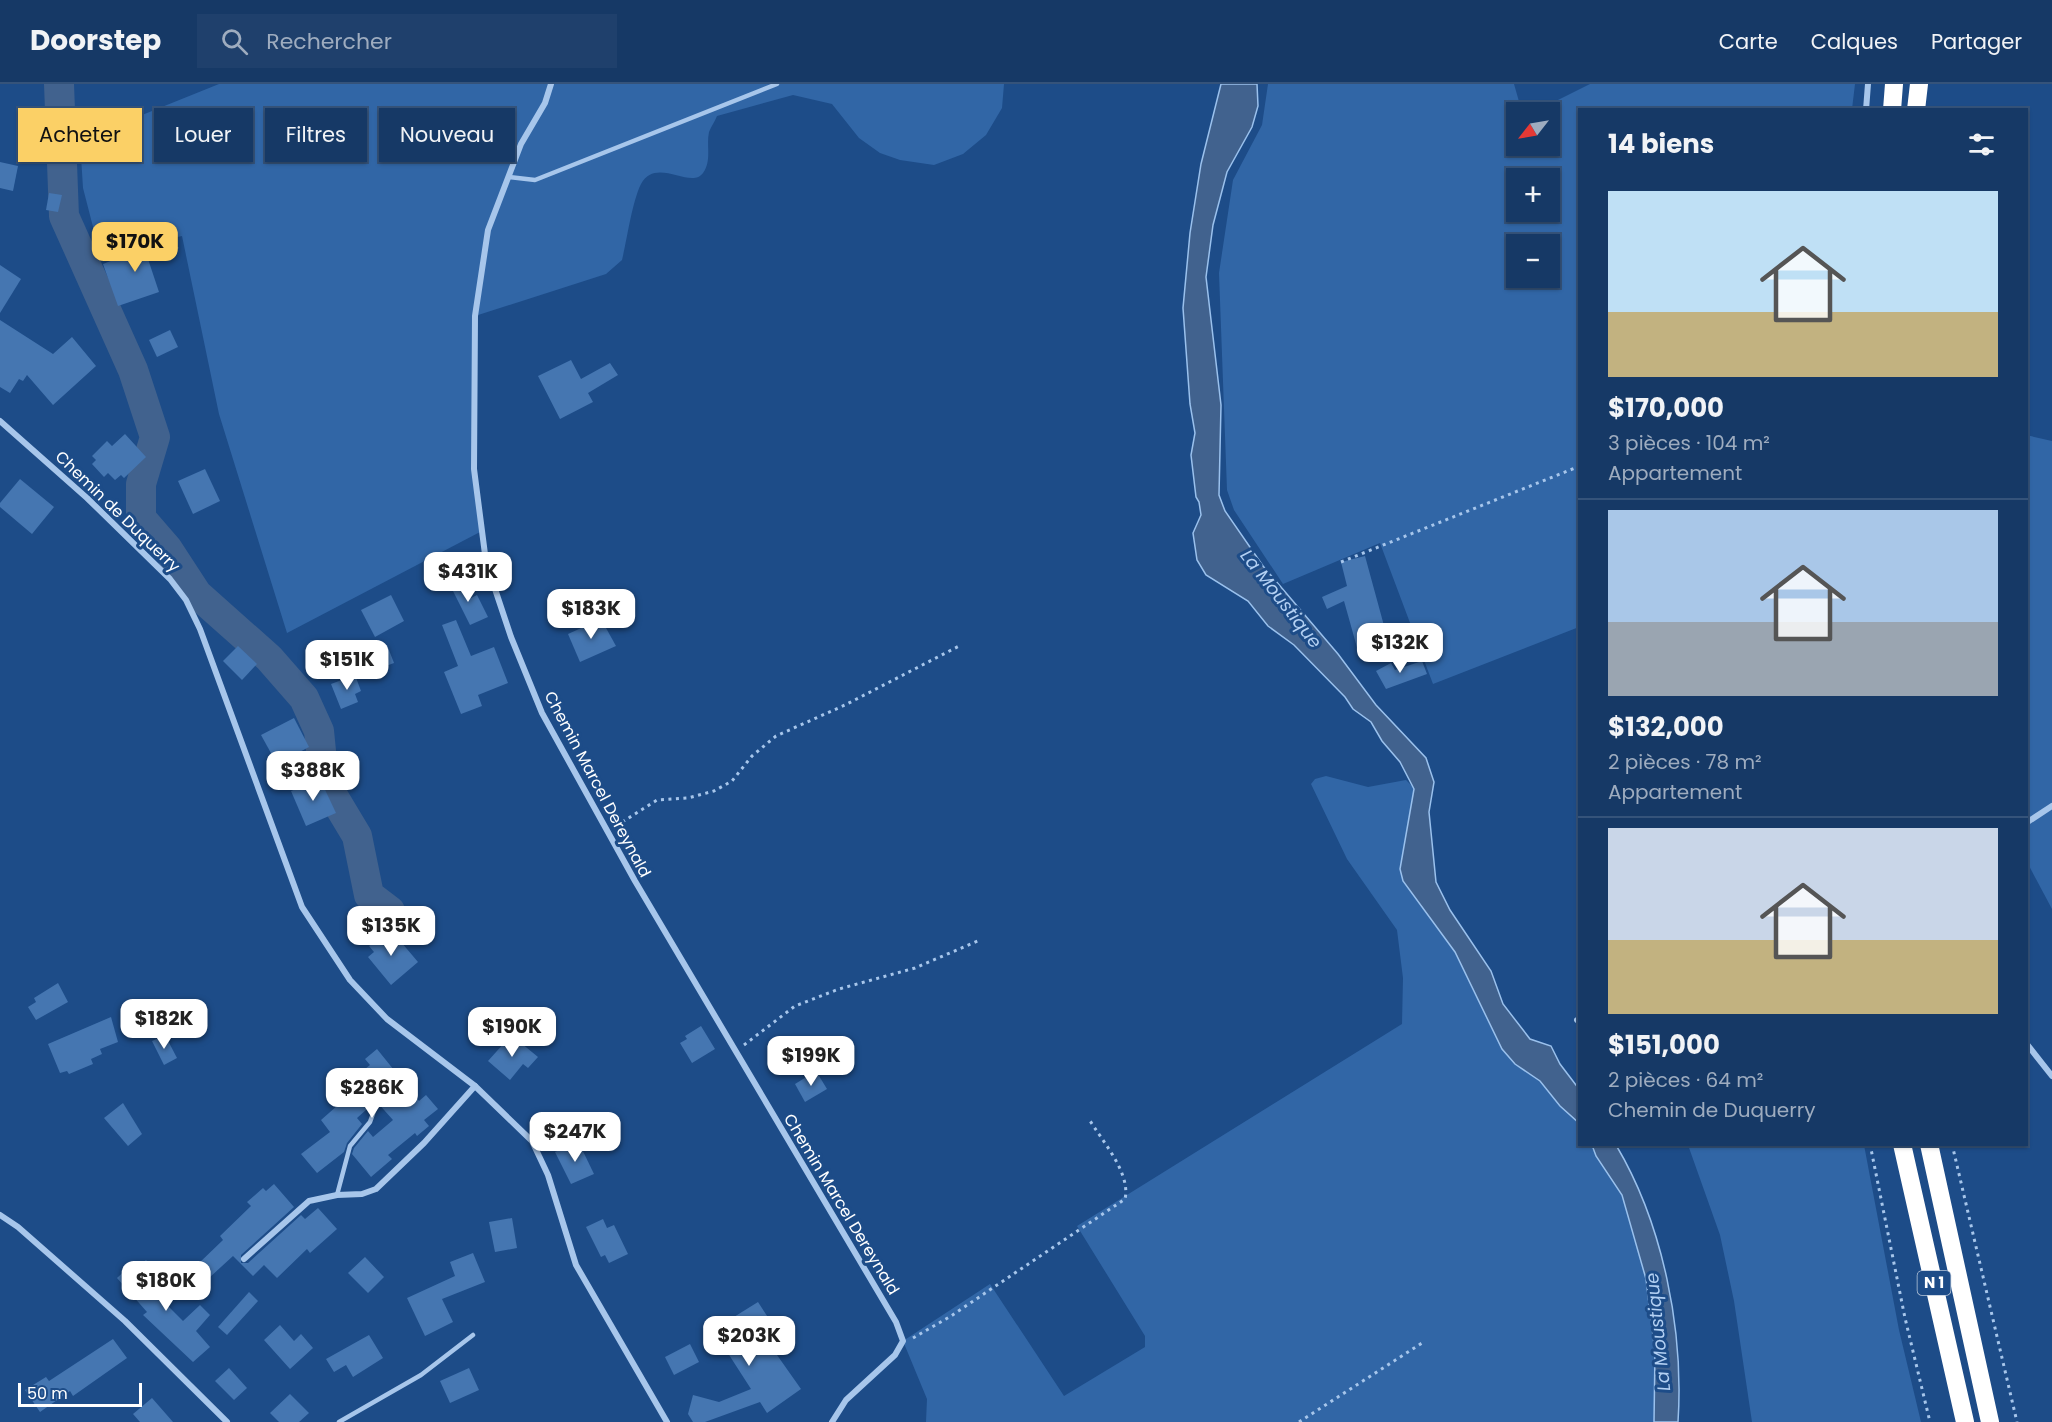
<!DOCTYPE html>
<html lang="fr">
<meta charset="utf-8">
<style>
:root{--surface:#163966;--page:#1f406c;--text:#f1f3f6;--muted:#9eacbf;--line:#35537a;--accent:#fbd066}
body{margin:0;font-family:Poppins,sans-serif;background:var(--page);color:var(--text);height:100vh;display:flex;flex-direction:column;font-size:22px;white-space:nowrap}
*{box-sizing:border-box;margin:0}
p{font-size:20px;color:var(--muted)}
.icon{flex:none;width:33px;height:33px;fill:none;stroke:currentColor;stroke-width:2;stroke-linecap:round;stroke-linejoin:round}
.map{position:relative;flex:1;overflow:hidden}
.sheet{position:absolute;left:1578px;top:24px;width:450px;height:1038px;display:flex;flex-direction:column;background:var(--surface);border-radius:0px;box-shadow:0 2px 4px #0004,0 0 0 2px var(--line)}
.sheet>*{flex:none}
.banner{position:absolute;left:18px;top:24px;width:570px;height:54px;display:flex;gap:12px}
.needle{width:39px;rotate:239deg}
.tools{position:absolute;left:1506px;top:18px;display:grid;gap:12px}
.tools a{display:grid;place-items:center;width:54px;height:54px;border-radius:0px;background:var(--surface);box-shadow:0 2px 4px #0004,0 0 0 2px var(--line);font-size:30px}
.scale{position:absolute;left:18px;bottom:15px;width:124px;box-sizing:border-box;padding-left:6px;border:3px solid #fff;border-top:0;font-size:16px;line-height:21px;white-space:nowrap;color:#fff;-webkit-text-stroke:4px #1d4c88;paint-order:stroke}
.price{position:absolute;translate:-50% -51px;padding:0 14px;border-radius:12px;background:#fff;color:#222;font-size:20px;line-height:39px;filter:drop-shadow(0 2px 3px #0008)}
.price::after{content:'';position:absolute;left:50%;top:36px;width:18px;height:14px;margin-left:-9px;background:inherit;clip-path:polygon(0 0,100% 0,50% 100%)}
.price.selected{background:var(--accent);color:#111}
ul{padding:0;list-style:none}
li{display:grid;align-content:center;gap:12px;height:318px;padding:0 30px}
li+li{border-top:2px solid var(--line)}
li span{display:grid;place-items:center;height:186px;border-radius:0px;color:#555}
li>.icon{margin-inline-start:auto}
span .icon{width:108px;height:108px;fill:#fffc;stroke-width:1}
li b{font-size:26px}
h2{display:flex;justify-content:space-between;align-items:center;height:72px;padding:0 30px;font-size:26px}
.pill{padding:0 21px;border-radius:0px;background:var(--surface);box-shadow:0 2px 4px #0004,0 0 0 2px var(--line);font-size:21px;line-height:54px}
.pill.selected{background:var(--accent);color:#111}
header{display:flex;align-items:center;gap:36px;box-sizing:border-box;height:84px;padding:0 30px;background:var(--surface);border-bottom:2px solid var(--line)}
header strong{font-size:28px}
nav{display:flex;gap:33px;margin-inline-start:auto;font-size:21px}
.search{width:420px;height:54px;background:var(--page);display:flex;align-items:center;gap:15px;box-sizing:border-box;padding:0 21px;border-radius:0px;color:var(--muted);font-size:22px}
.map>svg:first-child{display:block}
.green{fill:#3166a6;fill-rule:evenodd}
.water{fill:#41628e;stroke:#9ac1ed;stroke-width:1.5}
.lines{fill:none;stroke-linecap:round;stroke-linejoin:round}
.river{stroke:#41628e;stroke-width:30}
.building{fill:#4576b1}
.path{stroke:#a7c6eb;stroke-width:3;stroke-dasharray:3 4.5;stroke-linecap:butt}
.lane{stroke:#a7c6eb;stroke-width:4.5}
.street{stroke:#a7c6eb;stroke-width:6}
.highway{stroke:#fff;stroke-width:18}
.labels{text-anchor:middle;stroke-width:6;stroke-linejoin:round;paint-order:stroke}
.shield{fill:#1d4c88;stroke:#bbc9db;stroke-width:1.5}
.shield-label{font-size:15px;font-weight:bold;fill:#fff}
.street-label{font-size:16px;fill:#fff;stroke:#1d4c88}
.water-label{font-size:18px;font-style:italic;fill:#b3d0f3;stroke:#1d4c88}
</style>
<header>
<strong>Doorstep</strong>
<div class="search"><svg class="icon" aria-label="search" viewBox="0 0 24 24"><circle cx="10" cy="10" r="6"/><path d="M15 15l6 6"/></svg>Rechercher</div>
<nav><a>Carte</a><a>Calques</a><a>Partager</a></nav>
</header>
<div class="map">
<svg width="2052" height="1338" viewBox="0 0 2052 1338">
<rect width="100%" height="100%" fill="#1d4c88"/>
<g class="green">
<path d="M219,0H1004L1002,24L986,51L963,70L934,81L900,76L880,69L859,54L832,20L793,11L717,32C715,37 711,43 709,48C706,62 712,76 703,89C691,106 656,72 641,100C632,118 627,156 622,176L606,190L475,232L473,328L480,448L287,549L219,330L182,152L100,170L83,104L80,56Z"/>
<path d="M1268,0H1514L1522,28H1516V62H1550V28H1534L1590,0H1855L1852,25L1580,26L1579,543L1433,600L1380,459L1283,500L1234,426L1227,406L1219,189L1233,96L1262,41ZM1516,94H1550V128H1516ZM1550,160V194H1516V160Z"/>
<path d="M2026,351L2052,357V825L2027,778Z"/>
<path d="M1326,692L1368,703L1406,696L1414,704L1400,785L1403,797L1455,868L1502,965L1515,980L1540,997L1560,1022L1577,1034L1579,1039L1580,1060L1592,1061L1596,1072L1622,1111L1646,1195L1655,1268L1654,1338H926L927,1315L903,1257L990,1200L1064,1312L1145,1263V1252L1077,1142L1402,940L1403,894L1397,846L1347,775L1311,700L1315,695Z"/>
<path d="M1688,1061H1864L1899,1246L1921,1338H1752L1734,1217L1720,1151Z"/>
</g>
<g class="water">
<path d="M1221,0H1257L1258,22L1252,43L1227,88L1213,141L1206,193L1221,321L1219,411L1225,427L1263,482L1338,570L1376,621L1426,674L1434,698L1429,728L1436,798L1450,826L1491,887L1503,920L1530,955L1551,962L1560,980L1579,1005V1039L1560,1022L1540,997L1515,980L1502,965L1455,868L1403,797L1400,785L1414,705L1400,678L1382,657L1371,638L1353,625L1345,613L1294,561L1268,542L1248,517L1206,491L1197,476L1193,449L1201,431L1199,418L1196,413L1191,371L1195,349L1190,320L1183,224L1190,149L1201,80Z"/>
<path d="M1592,1061H1616C1663,1140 1684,1246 1678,1338H1654L1655,1268L1646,1195L1622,1111L1596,1072Z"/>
</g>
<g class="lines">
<path class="river" d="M59,0L64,132L133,286L155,353L141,400V434L167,464L197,510L269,574L304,614L319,647L324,697L357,752L369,811L390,827"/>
</g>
<g class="building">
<path d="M0,78L18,82L13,107L0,104Z"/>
<path d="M49,109L62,111L58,128L46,126Z"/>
<path d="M166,155L179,164L148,175L159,208L118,222L103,180Z"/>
<path d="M0,181L21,195L0,229Z"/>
<path d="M0,236L53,270L72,253L96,282L53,321L27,291L23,297L19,295L10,309L0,303Z"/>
<path d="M170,246L178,263L157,273L149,256Z"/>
<path d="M571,276L581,295L610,279L618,291L588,309L593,318L560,335L538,292Z"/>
<path d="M125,350L146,373L124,394L121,391L115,396L108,389L104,393L92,380L96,376L92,372L107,357L112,362Z"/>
<path d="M205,385L220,417L193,430L178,397Z"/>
<path d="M20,395L54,423L32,450L0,423V419Z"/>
<path d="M1365,472L1389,560L1358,567L1344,517L1327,525L1322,513L1347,502L1341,478Z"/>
<path d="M460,493L471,514L477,511L488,533L470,541L449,499Z"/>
<path d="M391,511L404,537L375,553L361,526Z"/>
<path d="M601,535L616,562L580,578L568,550Z"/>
<path d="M456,536L471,572L494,563L508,599L478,611L482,622L461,630L444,588L458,582L442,541Z"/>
<path d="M387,561L394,579L367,589L360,572Z"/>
<path d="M238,562L257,580L242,596L223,577Z"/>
<path d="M1422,577L1427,590L1386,605L1376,587L1391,579L1395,586Z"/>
<path d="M355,591L361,607L355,610L358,618L341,625L331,600Z"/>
<path d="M294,634L309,663L277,680L261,651Z"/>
<path d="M320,695L336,729L306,742L291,707Z"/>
<path d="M390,845L418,878L391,901L368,873L374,868L369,862Z"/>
<path d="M58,899L68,918L36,936L28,923L36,918L34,914Z"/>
<path d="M111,933L118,958L100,965L102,970L91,975L93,980L69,990L67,987L60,989L48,960Z"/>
<path d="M701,942L715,965L692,979L680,959L687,955L685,952Z"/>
<path d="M165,951L177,974L164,981L152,957Z"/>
<path d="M515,954L538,973L528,984L523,980L510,996L488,977L505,958L509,961Z"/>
<path d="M377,965L419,1017L426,1011L438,1025L424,1036L429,1042L417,1052L415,1049L388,1071L392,1075L371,1093L352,1070L354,1064L368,1047L373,1053L393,1036L376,1017L357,1034L362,1040L347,1059L344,1068L317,1089L301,1070L330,1048L321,1036L362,1000L355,993L370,981L365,975Z"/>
<path d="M816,987L827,1005L805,1018L795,1000Z"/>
<path d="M123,1019L142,1050L128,1062L104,1034Z"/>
<path d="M578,1057L594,1090L571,1100L555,1068Z"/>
<path d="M274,1100L294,1123L241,1171V1179H248L301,1131L305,1135L318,1124L337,1145L310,1169L307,1165L277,1194L264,1181L253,1192L233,1172L209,1194L197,1181L223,1156L220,1152L251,1122L247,1118L263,1104L266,1107Z"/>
<path d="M512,1134L517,1164L495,1168L489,1138Z"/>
<path d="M603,1135L607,1144L614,1141L628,1170L609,1179L605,1171L601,1173L586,1143Z"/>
<path d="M473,1169L485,1198L442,1215L453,1238L425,1252L407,1214L455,1192L450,1178Z"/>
<path d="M365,1173L384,1193L368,1209L348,1189Z"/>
<path d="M146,1176L162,1194L150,1204L183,1237L200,1221L210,1231L196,1247L210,1263L193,1278L143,1231L147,1228L117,1194L132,1180L137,1185Z"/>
<path d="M249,1208L258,1217L227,1251L218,1243Z"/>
<path d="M758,1218L771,1238L765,1242L782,1269L777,1271L801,1305L767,1329L760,1318L705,1338H693L688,1330L693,1311L719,1318L751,1305L713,1246Z"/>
<path d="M280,1241L294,1257L301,1250L313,1264L290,1285L264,1256Z"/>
<path d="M369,1251L383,1274L353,1293L346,1281L334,1288L326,1275Z"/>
<path d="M113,1255L127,1274L73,1312L70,1307L40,1328L25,1306L46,1293L49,1297Z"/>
<path d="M690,1260L699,1278L674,1291L665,1273Z"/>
<path d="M229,1284L247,1304L234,1316L215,1297Z"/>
<path d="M469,1284L479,1306L450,1319L440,1297Z"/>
<path d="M290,1310L309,1329L299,1338H279L270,1329Z"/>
<path d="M152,1314L173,1338H140L133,1330Z"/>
</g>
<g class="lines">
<g class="path">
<path d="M1341,478L1580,382"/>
<path d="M616,742L657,716L688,714L714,707L732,697L752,672L776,652L845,621L961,561"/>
<path d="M744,961L795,922L839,905L915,884L980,856"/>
<path d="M1870,1060L1905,1234L1930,1338"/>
<path d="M1952,1060L2017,1338"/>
<path d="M913,1254L951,1232L1125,1115C1131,1089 1102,1057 1089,1035"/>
<path d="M1299,1338L1422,1259"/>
</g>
<g class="lane">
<path d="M509,93L535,96L777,0"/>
<path d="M337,1111L350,1062L370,1038L375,1024"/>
<path d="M339,1338L421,1291L473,1251"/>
</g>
<g class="street">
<path d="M551,0L545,19L521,60L488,146L475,232L474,385L486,478L511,553L542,629L635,797L896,1238L903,1257L895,1271L846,1316L832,1338"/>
<path d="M1866,26L1868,0"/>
<path d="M0,337L87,414L170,495L186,516L200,545L302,823L350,896L387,935L475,1002L532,1057L548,1091L576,1181L667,1338"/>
<path d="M2026,739L2052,722"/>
<path d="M1577,936L1580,935"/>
<path d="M2026,959L2052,992"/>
<path d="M0,1131L18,1143L125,1237L227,1338"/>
<path d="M244,1175L309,1117L337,1111L362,1110L376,1105L424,1059L475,1002"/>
</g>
<g class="highway">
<path d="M1892,26L1894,0"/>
<path d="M1916,26L1919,0"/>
<path d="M1902,1060L1965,1338"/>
<path d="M1929,1060L1990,1338"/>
</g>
</g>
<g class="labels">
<rect class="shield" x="1917.5" y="1187" width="33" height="24" rx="4.5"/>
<g class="shield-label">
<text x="1934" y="1204">N 1</text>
</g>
<g class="street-label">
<text transform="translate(118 427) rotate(44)" y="6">Chemin de Duquerry</text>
<text transform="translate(598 700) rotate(62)" y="6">Chemin Marcel Dereynald</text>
<text transform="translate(842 1120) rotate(59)" y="6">Chemin Marcel Dereynald</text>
</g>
<g class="water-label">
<text transform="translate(1281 515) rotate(52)" y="6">La Moustique</text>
<text transform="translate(1658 1248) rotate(-96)" y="6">La Moustique</text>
</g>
</g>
</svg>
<div class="tools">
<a><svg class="needle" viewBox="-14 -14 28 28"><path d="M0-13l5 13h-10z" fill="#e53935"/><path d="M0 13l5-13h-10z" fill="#9eacbf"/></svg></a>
<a>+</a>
<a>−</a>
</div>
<div class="scale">50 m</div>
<b class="price selected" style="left:135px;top:189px">$170K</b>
<b class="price" style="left:468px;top:519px">$431K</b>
<b class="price" style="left:591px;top:556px">$183K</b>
<b class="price" style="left:1400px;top:590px">$132K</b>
<b class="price" style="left:347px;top:607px">$151K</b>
<b class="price" style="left:313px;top:718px">$388K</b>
<b class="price" style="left:391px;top:873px">$135K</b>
<b class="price" style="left:164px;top:966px">$182K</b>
<b class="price" style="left:512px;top:974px">$190K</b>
<b class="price" style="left:811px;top:1003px">$199K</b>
<b class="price" style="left:372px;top:1035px">$286K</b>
<b class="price" style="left:575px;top:1079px">$247K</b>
<b class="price" style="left:166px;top:1228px">$180K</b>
<b class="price" style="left:749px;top:1283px">$203K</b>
<div class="banner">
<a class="pill selected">Acheter</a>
<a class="pill">Louer</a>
<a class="pill">Filtres</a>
<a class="pill">Nouveau</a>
</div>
<section class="sheet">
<h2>14 biens<svg class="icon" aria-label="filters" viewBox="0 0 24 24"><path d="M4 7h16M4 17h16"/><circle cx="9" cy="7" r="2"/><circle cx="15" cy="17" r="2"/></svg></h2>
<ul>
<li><span style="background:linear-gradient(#bfe0f5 65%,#c2b280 0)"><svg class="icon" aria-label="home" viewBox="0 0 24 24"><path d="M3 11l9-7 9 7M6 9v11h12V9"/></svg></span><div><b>$170,000</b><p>3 pièces · 104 m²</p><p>Appartement</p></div></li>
<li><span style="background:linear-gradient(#a9c7e8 60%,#9aa5b1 0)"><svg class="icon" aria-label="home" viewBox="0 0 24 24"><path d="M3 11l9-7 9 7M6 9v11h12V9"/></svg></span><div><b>$132,000</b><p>2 pièces · 78 m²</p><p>Appartement</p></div></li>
<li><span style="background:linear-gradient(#c9d6e8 60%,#c2b280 0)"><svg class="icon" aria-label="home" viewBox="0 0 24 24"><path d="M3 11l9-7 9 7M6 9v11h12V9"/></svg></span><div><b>$151,000</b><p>2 pièces · 64 m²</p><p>Chemin de Duquerry</p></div></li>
</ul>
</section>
</div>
